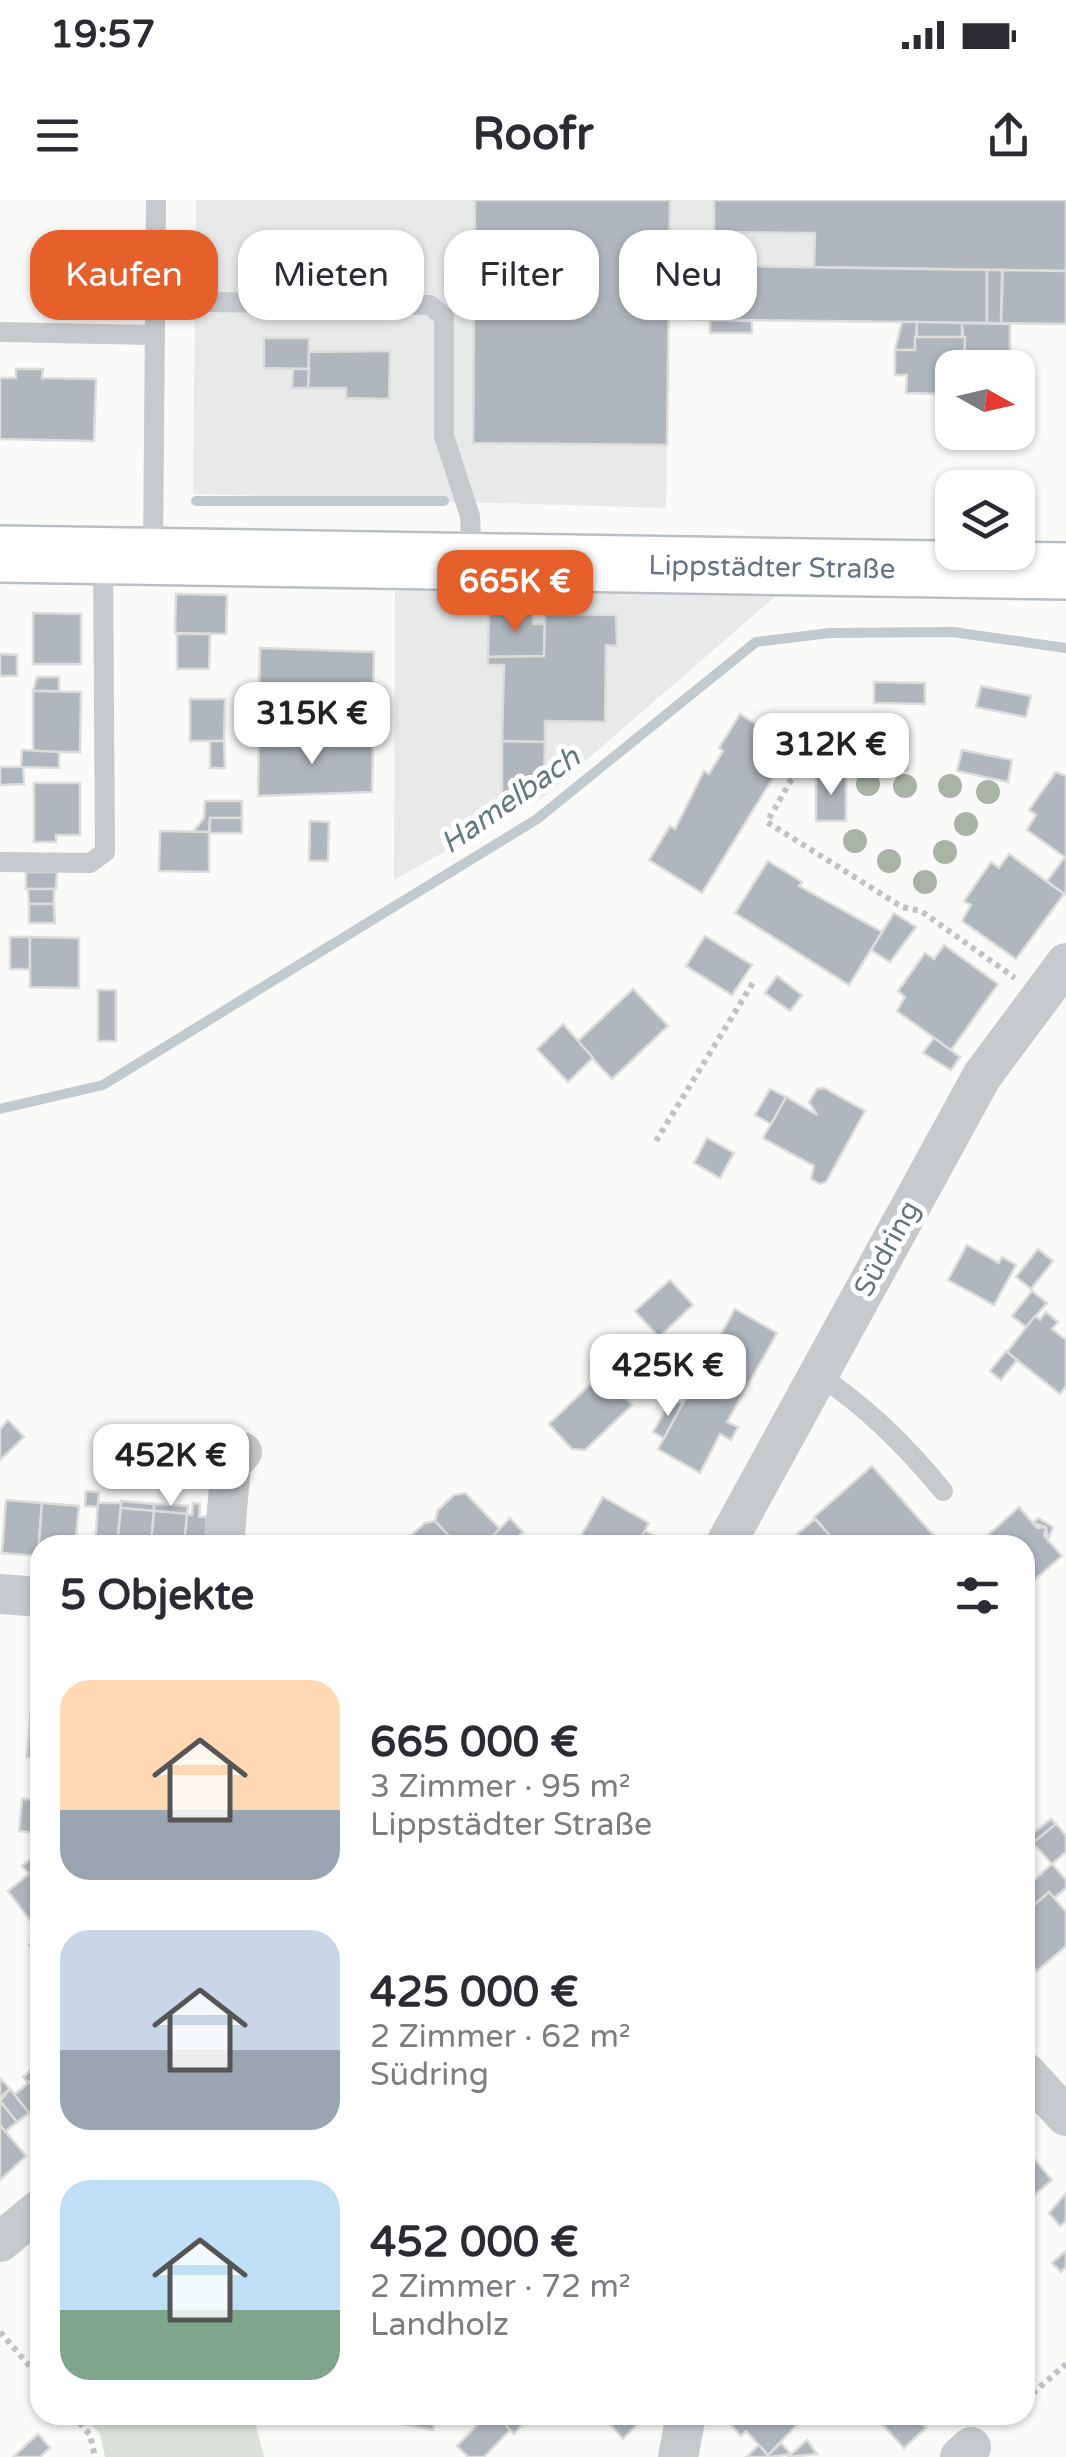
<!DOCTYPE html>
<html lang="de">
<meta charset="utf-8">
<style>
:root{--surface:#fff;--page:#f2f2f3;--text:#2b2b33;--muted:#7c7c81;--accent:#e6602c}
body{margin:0;font-family:"Varela Round",sans-serif;background:var(--page);color:var(--text);height:100vh;display:flex;flex-direction:column;font-size:38px;white-space:nowrap}
*{box-sizing:border-box;margin:0}
p{font-size:32px;color:var(--muted)}
.icon{flex:none;width:55px;height:55px;fill:none;stroke:currentColor;stroke-width:2;stroke-linecap:round;stroke-linejoin:round}
.map{position:relative;flex:1;overflow:hidden}
.drawer{position:absolute;left:30px;top:1335px;width:1005px;height:890px;display:flex;flex-direction:column;background:var(--surface);border-radius:30px;box-shadow:0 2px 8px #0004}
.drawer>*{flex:none}
.guide{position:absolute;left:30px;top:30px;width:1008px;height:90px;display:flex;gap:20px}
.needle{width:65px;rotate:98deg}
.controls{position:absolute;left:935px;top:150px;display:grid;gap:20px}
.controls a{display:grid;place-items:center;width:100px;height:100px;border-radius:20px;background:var(--surface);box-shadow:0 2px 8px #0004;font-size:50px}
.price{position:absolute;translate:-50% -85px;padding:0 22px;border-radius:20px;background:#fff;color:#222;font-size:32px;line-height:65px;filter:drop-shadow(0 2px 5px #0008)}
.price::after{content:'';position:absolute;left:50%;top:60px;width:30px;height:22px;margin-left:-15px;background:inherit;clip-path:polygon(0 0,100% 0,50% 100%)}
.price.on{background:var(--accent);color:#fff}
ul{padding:0;list-style:none}
li{display:flex;align-items:center;gap:30px;height:250px;padding:0 30px}
li span{display:grid;place-items:center;flex:none;width:280px;height:200px;border-radius:30px;color:#555}
li>.icon{margin-inline-start:auto}
span .icon{width:120px;height:120px;fill:#fffc;stroke-width:1}
li b{font-size:42px}
h2{display:flex;justify-content:space-between;align-items:center;height:120px;padding:0 30px;font-size:42px}
.pill{padding:0 35px;border-radius:30px;background:var(--surface);box-shadow:0 2px 8px #0004;font-size:35px;line-height:90px}
.pill.on{background:var(--accent);color:#fff}
.status{display:flex;justify-content:space-between;align-items:center;height:70px;padding:0 50px;background:var(--surface);direction:ltr}
.status svg{height:28px;fill:currentColor}
header{display:flex;justify-content:space-between;align-items:center;height:130px;padding:0 30px;background:var(--surface);font-size:45px;font-weight:700}
.map>svg:first-child{display:block}
.built{fill:#e8e9e9}
.green{fill:#dbe2d9}
.lines{fill:none;stroke-linecap:round;stroke-linejoin:round}
.stream{stroke:#c1cacf;stroke-width:10}
.building{fill:#afb6bd;stroke:#dcdcda;stroke-width:2.5}
.secondary-casing{stroke:#babfc4;stroke-width:60}
.path{stroke:#c0c2c5;stroke-width:6;stroke-dasharray:5 5;stroke-linecap:butt}
.lane{stroke:#c6cacd;stroke-width:20}
.street{stroke:#c6cacd;stroke-width:40}
.secondary{stroke:#fff;stroke-width:55}
.tree{fill:#a9b4a7}
.labels{text-anchor:middle;stroke-width:10;stroke-linejoin:round;paint-order:stroke}
.street-label{font-size:28px;fill:#657483;stroke:#fff}
.water-label{font-size:30px;font-style:italic;fill:#647a83;stroke:#fff}
</style>
<div class="status"><b>19:57</b><svg viewBox="0 0 49 12"><path d="M0 12V9h3v3zM5 12V6h3v6zM10 12V3h3v9zM15 12V0h3v12zM26 1h20v11H26zM47 4h2v5h-2z"/></svg></div>
<header><svg class="icon" aria-label="menu" viewBox="0 0 24 24"><path d="M4 6h16M4 12h16M4 18h16"/></svg>Roofr<svg class="icon" aria-label="share" viewBox="0 0 24 24"><path d="M12 15V3M7 8l5-5 5 5M5 13v7h14v-7"/></svg></header>
<div class="map">
<svg width="1066" height="2257" viewBox="0 0 1066 2257">
<rect width="100%" height="100%" fill="#fafaf8"/>
<g class="built">
<path d="M196,0H1066V124L669,119L666,308L193,294Z"/>
<path d="M784,389L546,595L394,680L395,391Z"/>
</g>
<path class="green" d="M83,2215H253L264,2257H105L100,2234Z"/>
<g class="lines">
<g class="stream">
<path d="M196,301H444"/>
<path d="M0,909L103,885L537,619L756,442L830,433L953,432L1066,448"/>
</g>
</g>
<g class="building">
<path d="M475,0H670L667,245L473,243Z"/>
<path d="M714,0H1066V71L814,67L815,33L714,32Z"/>
<path d="M669,65L987,70V123L668,119Z"/>
<path d="M987,70H1002L1001,123H987Z"/>
<path d="M1003,70L1066,71V124L1001,123Z"/>
<path d="M710,120L752,121V133H710Z"/>
<path d="M902,122H917L915,150H895Z"/>
<path d="M917,122L962,123V137H917Z"/>
<path d="M962,123L1010,124V154L964,153Z"/>
<path d="M915,137H965L964,168H952V194L906,193L907,175H895V150H915Z"/>
<path d="M264,138H309V169L264,168Z"/>
<path d="M390,151L389,199L346,198V188H308L309,152Z"/>
<path d="M16,169H43L42,178L96,179L94,241L0,239V178H16Z"/>
<path d="M293,169H309L308,188H292Z"/>
<path d="M176,394L227,395L226,434L175,433Z"/>
<path d="M489,412H533V424H545L544,456L488,457Z"/>
<path d="M33,413L81,414V464H33Z"/>
<path d="M545,414L616,415L617,446L606,445L605,522L545,521V542L502,541L504,465H488V457L544,456Z"/>
<path d="M177,434H210L209,469H177Z"/>
<path d="M260,448L374,452L373,500L300,499V509L259,508Z"/>
<path d="M0,454L17,455V476H0Z"/>
<path d="M37,477H59V491H33Z"/>
<path d="M874,482L925,483V504L874,503Z"/>
<path d="M981,486L1031,496L1026,517L976,507Z"/>
<path d="M33,491L81,492L80,552H33Z"/>
<path d="M190,499H225L224,541H190Z"/>
<path d="M300,499L357,500V509H300Z"/>
<path d="M309,507L340,508V535H309Z"/>
<path d="M740,514L792,547L702,693L649,660L670,626L675,629L704,571L709,574L723,551L719,548Z"/>
<path d="M259,533L299,534V543H373L372,592L258,596Z"/>
<rect x="299" y="534" width="57" height="9"/>
<path d="M210,541H224L225,568H210Z"/>
<path d="M502,541L545,542L544,588L502,613Z"/>
<path d="M855,548L907,549V570L855,569Z"/>
<path d="M22,550L59,552V568L21,567Z"/>
<path d="M962,550L1012,560L1008,582L957,571Z"/>
<path d="M0,567H23L24,584L0,585Z"/>
<path d="M1056,572L1066,576V658L1027,630L1036,615L1029,610Z"/>
<rect x="816" y="576" width="30" height="45"/>
<path d="M34,583H80V635H56V642H34Z"/>
<path d="M205,601H242V618H210L209,632H193L204,618Z"/>
<rect x="210" y="618" width="32" height="15"/>
<path d="M310,621L329,622L328,661H309Z"/>
<path d="M160,631L209,632V672L159,671Z"/>
<path d="M1009,654L1064,694L1016,759L962,721L971,705L964,701L991,662L999,668Z"/>
<path d="M1065,657L1066,658V695L1047,681Z"/>
<path d="M768,661L802,682L799,686L882,732L849,785L735,713Z"/>
<path d="M26,672H57L56,689H26Z"/>
<path d="M28,689H54V704H29Z"/>
<path d="M29,704H54L55,723H29Z"/>
<path d="M894,713L916,727L890,762L871,750Z"/>
<path d="M705,736L752,765L732,795L686,766Z"/>
<rect x="10" y="737" width="20" height="32"/>
<path d="M30,737L79,738V788L30,787Z"/>
<path d="M944,745L998,784L951,850L897,811L905,797L898,791L925,753L934,759Z"/>
<path d="M777,776L802,795L790,811L765,793Z"/>
<path d="M633,789L668,826L612,879L577,842Z"/>
<rect x="98" y="790" width="18" height="51"/>
<path d="M563,824L593,858L568,882L537,849Z"/>
<path d="M934,838L960,857L951,870L923,853Z"/>
<path d="M824,888L865,911L826,982L820,984L811,979L814,966L763,938L786,897L817,915L809,902L817,889Z"/>
<path d="M770,889L786,897L771,924L755,915Z"/>
<path d="M707,938L734,953L720,978L694,963Z"/>
<path d="M967,1045L999,1063L1002,1057L1016,1065L994,1105L948,1080Z"/>
<path d="M1038,1049L1053,1061L1031,1089L1016,1077Z"/>
<path d="M670,1080L693,1105L659,1137L635,1111Z"/>
<path d="M1032,1091L1047,1103L1026,1127L1012,1116Z"/>
<path d="M735,1109L777,1133L727,1222L738,1227L731,1240L720,1234L700,1273L658,1249Z"/>
<path d="M1046,1112L1058,1122L1052,1129L1066,1140V1186L1060,1194L1007,1152L1035,1116L1040,1120Z"/>
<path d="M1006,1151L1017,1160L1001,1180L990,1171Z"/>
<path d="M602,1173L632,1205L585,1250L572,1249L549,1224Z"/>
<path d="M672,1199L682,1204L664,1238L653,1232Z"/>
<path d="M8,1220L24,1237L0,1260V1230Z"/>
<path d="M872,1266L942,1345H838L814,1317Z"/>
<path d="M86,1291L99,1292L98,1307L85,1306Z"/>
<path d="M465,1293L500,1329L484,1345H457L435,1321L438,1310L454,1295Z"/>
<path d="M603,1297L649,1323L637,1345H576Z"/>
<path d="M6,1300L42,1303L38,1356L2,1353Z"/>
<path d="M121,1301L154,1304V1311L121,1308Z"/>
<path d="M42,1303L79,1306L75,1345H40L38,1356Z"/>
<path d="M98,1303H121L117,1345H95Z"/>
<path d="M193,1303L200,1304L199,1317H207L205,1345H184L187,1314L192,1315Z"/>
<path d="M154,1304L188,1306L187,1314L154,1311Z"/>
<path d="M1019,1307L1037,1328L1046,1327L1044,1336L1062,1356L1025,1388V1345H977Z"/>
<path d="M121,1308L154,1311L151,1345H117Z"/>
<path d="M154,1311L187,1314L184,1345H151Z"/>
<path d="M510,1318L523,1332L509,1345H492L488,1341Z"/>
<path d="M1038,1318L1053,1327L1048,1340L1046,1327L1033,1323Z"/>
<path d="M815,1319L838,1345H807L797,1334Z"/>
<path d="M435,1321L457,1345H408V1338L425,1323Z"/>
<path d="M645,1331L665,1342L664,1345H637Z"/>
<path d="M31,1511L40,1512V1558L27,1557Z"/>
<path d="M22,1599L40,1600V1633L19,1631Z"/>
<path d="M1051,1619L1056,1624L1033,1643L1028,1637Z"/>
<path d="M1056,1624L1066,1636V1652L1052,1664L1033,1643Z"/>
<path d="M38,1653L40,1665L29,1674L22,1666Z"/>
<path d="M1052,1664L1066,1680V1688L1054,1698L1049,1692L1034,1705L1025,1688Z"/>
<path d="M40,1665V1731H38L8,1691Z"/>
<path d="M1049,1692L1066,1712V1746L1037,1771L1025,1758V1713Z"/>
<path d="M40,1736V1758L29,1745Z"/>
<path d="M35,1867L40,1873L28,1883L23,1877Z"/>
<path d="M40,1873V1926L14,1895Z"/>
<path d="M0,1878L10,1889L0,1897Z"/>
<path d="M10,1889L29,1913L17,1922L0,1901Z"/>
<path d="M0,1901L17,1922L5,1932L0,1925Z"/>
<path d="M0,1925L26,1956L0,1980Z"/>
<path d="M1025,1948L1052,1980L1025,2003Z"/>
<path d="M1066,1993V2021L1060,2026L1049,2013Z"/>
<path d="M1066,2051V2067L1061,2072L1052,2063Z"/>
<path d="M357,2215H436L433,2230Z"/>
<path d="M487,2215H496L511,2229L484,2257H468L457,2246Z"/>
<path d="M496,2215H531L514,2234Z"/>
<path d="M602,2215H646L623,2239Z"/>
<path d="M732,2215H806L768,2255L746,2231L741,2236L728,2221Z"/>
<path d="M899,2215L903,2219L915,2215L926,2228L904,2248L875,2216Z"/>
<path d="M38,2234L50,2248L40,2257H13Z"/>
<path d="M807,2240L817,2254L788,2257Z"/>
<path d="M781,2243L791,2254L769,2257L768,2255Z"/>
<path d="M759,2245L769,2257H746Z"/>
</g>
<g class="lines">
<defs>
<g id="secondary">
<path id="s1" d="M0,354L1066,371"/>
</g>
</defs>
<use href="#secondary" class="secondary-casing"/>
<g class="path">
<path d="M803,522L802,561L767,622L902,707L921,711L1015,778"/>
<path d="M656,941L754,781"/>
<path d="M0,2132L40,2178"/>
<path d="M1025,2200L1066,2164"/>
<path d="M73,2215L90,2235L95,2257"/>
</g>
<g class="lane">
<path d="M209,102L430,105L444,117V236L470,316L472,359"/>
<path d="M0,132L155,135"/>
<path d="M153,353L156,0"/>
<path d="M0,662L90,663L105,652L103,358"/>
<path d="M817,1174C867,1207 905,1245 943,1291"/>
</g>
<g class="street">
<path d="M224,1345L231,1264L242,1252"/>
<path d="M725,1345L982,876L1066,763"/>
<path d="M0,1394L40,1397"/>
<path d="M1025,1872L1066,1916"/>
<path d="M0,2042L40,2009"/>
<path d="M678,2257L686,2215"/>
<path d="M960,2257L971,2247"/>
</g>
<use href="#secondary" class="secondary"/>
</g>
<g class="tree">
<circle cx="868" cy="584" r="12"/>
<circle cx="905" cy="586" r="12"/>
<circle cx="950" cy="586" r="12"/>
<circle cx="988" cy="592" r="12"/>
<circle cx="966" cy="624" r="12"/>
<circle cx="855" cy="641" r="12"/>
<circle cx="945" cy="652" r="12"/>
<circle cx="889" cy="661" r="12"/>
<circle cx="925" cy="682" r="12"/>
</g>
<g class="labels">
<g class="street-label">
<text dy="10" stroke="none"><textPath href="#s1" startOffset="772">Lippstädter Straße</textPath></text>
<text transform="translate(886 1048) rotate(-61)" y="10">Südring</text>
</g>
<g class="water-label">
<text transform="translate(510 600) rotate(-35)" y="10">Hamelbach</text>
</g>
</g>
</svg>
<div class="controls">
<a><svg class="needle" viewBox="-14 -14 28 28"><path d="M0-13l5 13h-10z" fill="#e53935"/><path d="M0 13l5-13h-10z" fill="#7c7c81"/></svg></a>
<a><svg class="icon" aria-label="layers" viewBox="0 0 24 24"><path d="M12 4l9 5-9 5-9-5zM3 14l9 5 9-5"/></svg></a>
</div>
<b class="price on" style="left:515px;top:435px">665K €</b>
<b class="price" style="left:312px;top:567px">315K €</b>
<b class="price" style="left:831px;top:598px">312K €</b>
<b class="price" style="left:668px;top:1219px">425K €</b>
<b class="price" style="left:171px;top:1309px">452K €</b>
<div class="guide">
<a class="pill on">Kaufen</a>
<a class="pill">Mieten</a>
<a class="pill">Filter</a>
<a class="pill">Neu</a>
</div>
<section class="drawer">
<h2>5 Objekte<svg class="icon" aria-label="filters" viewBox="0 0 24 24"><path d="M4 7h16M4 17h16"/><circle cx="9" cy="7" r="2"/><circle cx="15" cy="17" r="2"/></svg></h2>
<ul>
<li><span style="background:linear-gradient(#ffd9b3 65%,#9aa5b1 0)"><svg class="icon" aria-label="home" viewBox="0 0 24 24"><path d="M3 11l9-7 9 7M6 9v11h12V9"/></svg></span><div><b>665 000 €</b><p>3 Zimmer · 95 m²</p><p>Lippstädter Straße</p></div></li>
<li><span style="background:linear-gradient(#c9d6e8 60%,#9aa5b1 0)"><svg class="icon" aria-label="home" viewBox="0 0 24 24"><path d="M3 11l9-7 9 7M6 9v11h12V9"/></svg></span><div><b>425 000 €</b><p>2 Zimmer · 62 m²</p><p>Südring</p></div></li>
<li><span style="background:linear-gradient(#bfe0f5 65%,#7fa58c 0)"><svg class="icon" aria-label="home" viewBox="0 0 24 24"><path d="M3 11l9-7 9 7M6 9v11h12V9"/></svg></span><div><b>452 000 €</b><p>2 Zimmer · 72 m²</p><p>Landholz</p></div></li>
</ul>
</section>
</div>
